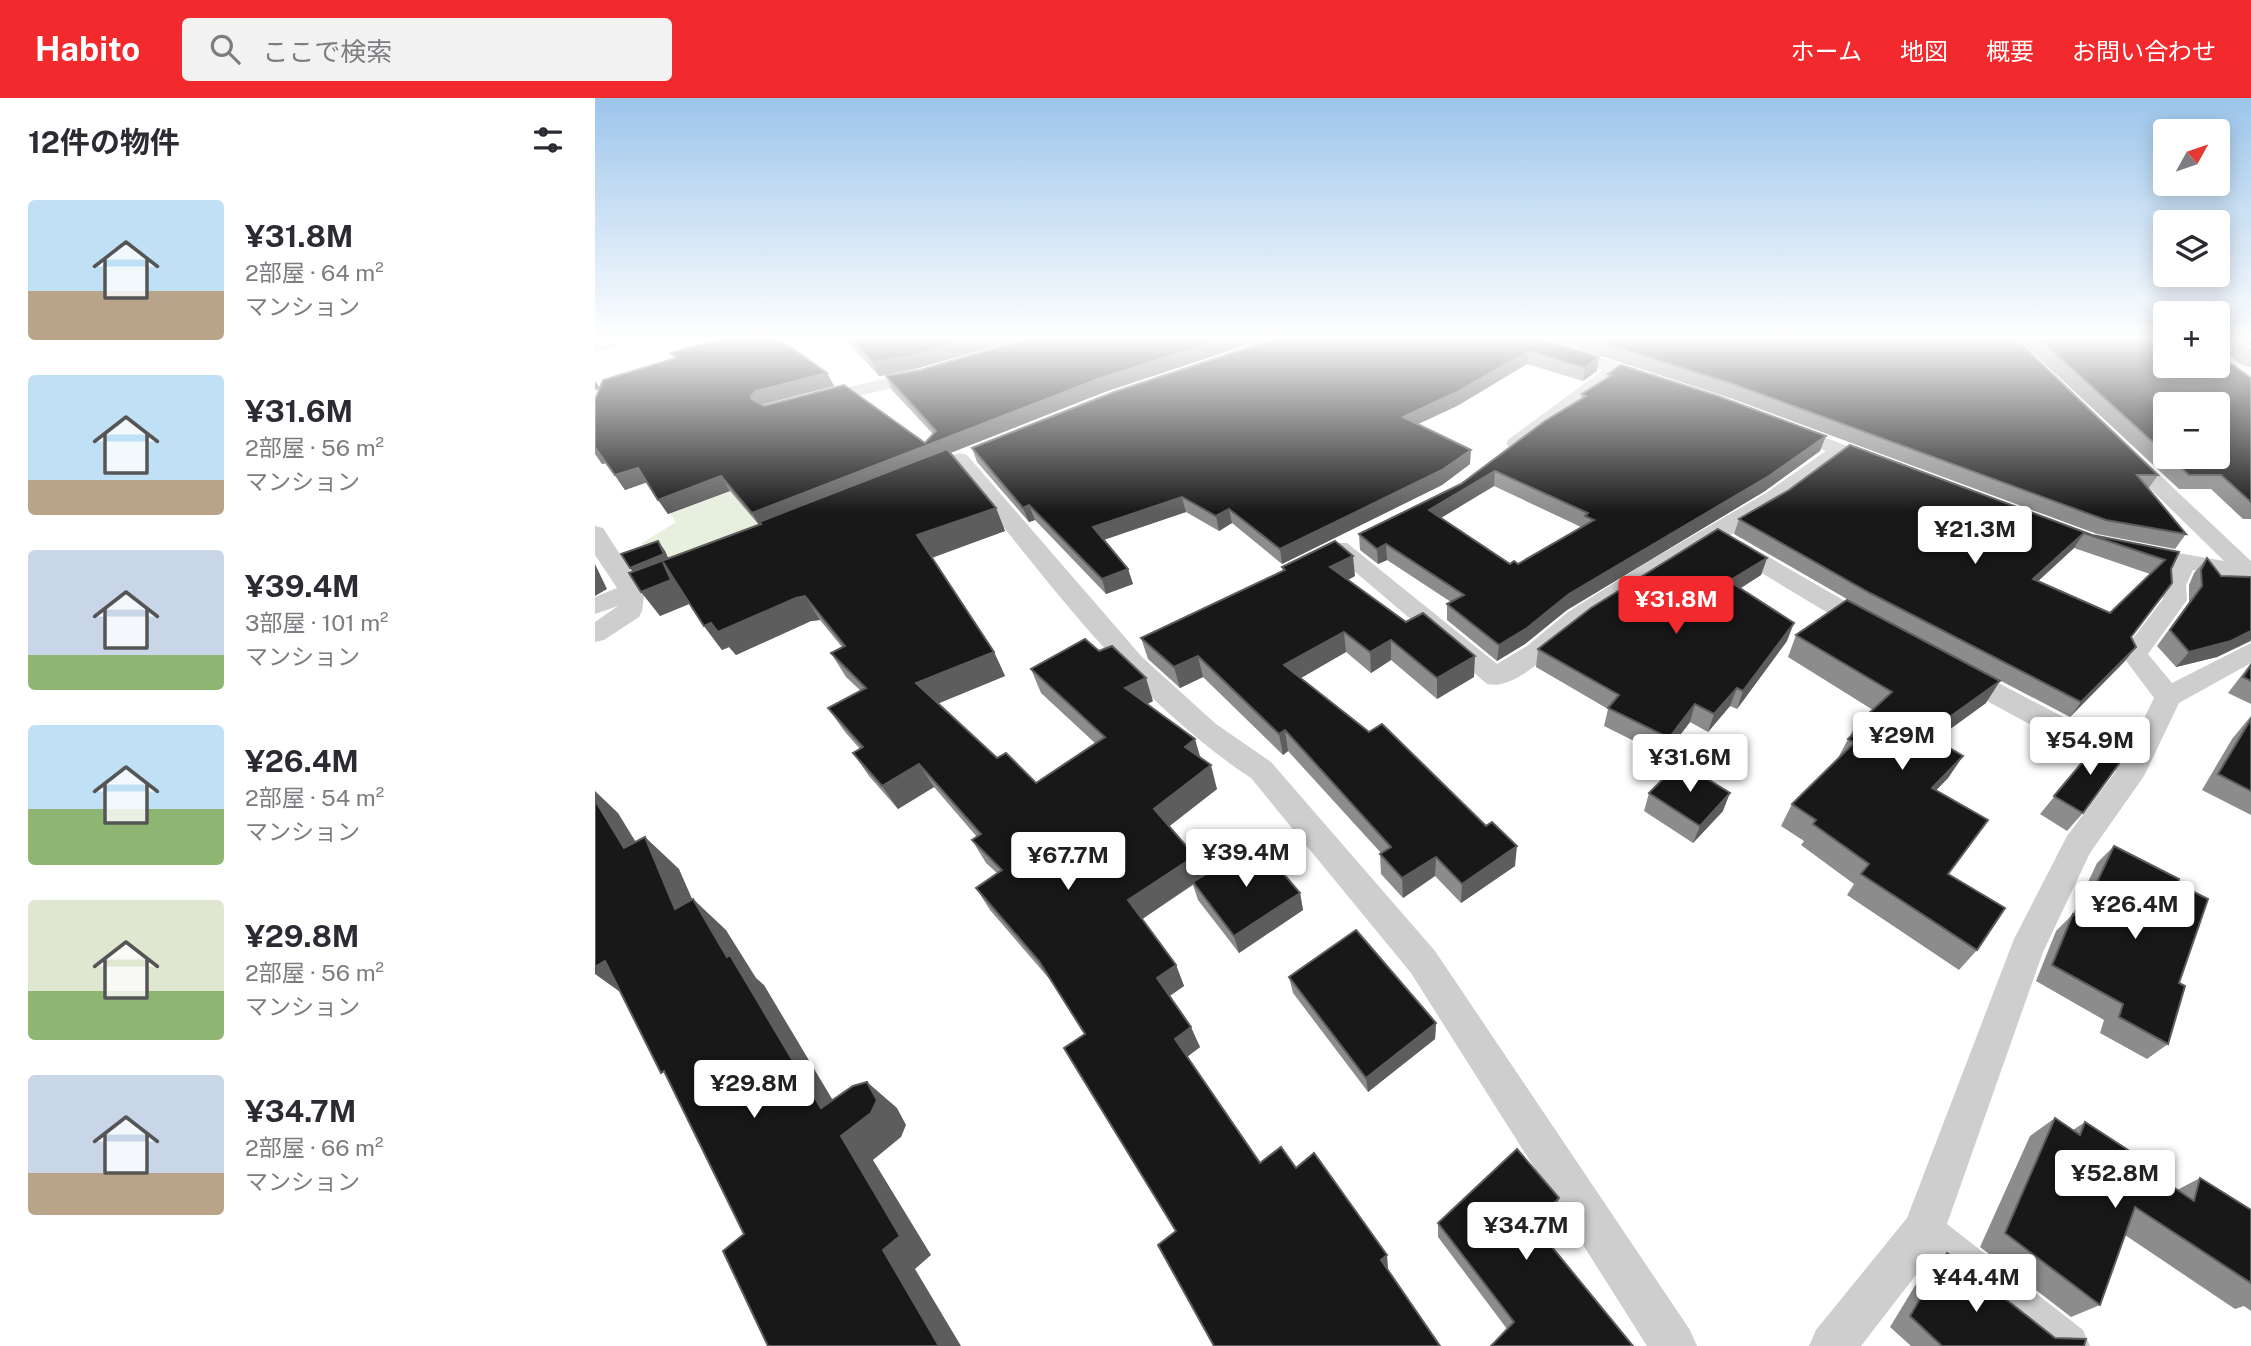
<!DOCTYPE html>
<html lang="ja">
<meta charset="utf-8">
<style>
:root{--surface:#fff;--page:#f2f2f3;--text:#2b2b33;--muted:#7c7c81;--accent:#f2292d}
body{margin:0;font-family:"Public Sans","Noto Sans JP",sans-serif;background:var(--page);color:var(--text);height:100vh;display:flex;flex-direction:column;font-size:26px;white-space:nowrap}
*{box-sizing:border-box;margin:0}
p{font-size:23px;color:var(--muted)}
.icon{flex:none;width:38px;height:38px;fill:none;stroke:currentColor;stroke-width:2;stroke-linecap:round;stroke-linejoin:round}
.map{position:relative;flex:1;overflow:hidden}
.panel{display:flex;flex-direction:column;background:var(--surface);width:595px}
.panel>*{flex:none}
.needle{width:46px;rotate:50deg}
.buttons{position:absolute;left:1558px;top:21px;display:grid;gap:14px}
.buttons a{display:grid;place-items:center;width:77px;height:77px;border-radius:7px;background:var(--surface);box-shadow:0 4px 18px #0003;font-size:35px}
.price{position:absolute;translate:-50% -60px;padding:0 16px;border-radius:7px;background:#fff;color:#222;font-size:23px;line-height:46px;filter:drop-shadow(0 2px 4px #0008)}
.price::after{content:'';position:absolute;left:50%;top:42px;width:21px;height:16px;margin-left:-10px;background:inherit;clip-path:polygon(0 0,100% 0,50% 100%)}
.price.on{background:var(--accent);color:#fff}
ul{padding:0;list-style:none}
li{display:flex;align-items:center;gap:21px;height:175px;padding:0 28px}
li span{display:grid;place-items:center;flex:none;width:196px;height:140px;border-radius:7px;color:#555}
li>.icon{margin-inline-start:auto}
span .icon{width:84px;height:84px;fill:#fffc;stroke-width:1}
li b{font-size:30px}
h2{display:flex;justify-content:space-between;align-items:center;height:84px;padding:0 28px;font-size:30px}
header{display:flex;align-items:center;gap:42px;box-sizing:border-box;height:98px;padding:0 35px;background:var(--accent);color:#fff}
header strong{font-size:33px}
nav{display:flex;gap:38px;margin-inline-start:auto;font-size:24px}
.search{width:490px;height:63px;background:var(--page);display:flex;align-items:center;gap:18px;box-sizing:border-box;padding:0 24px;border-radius:7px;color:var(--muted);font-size:26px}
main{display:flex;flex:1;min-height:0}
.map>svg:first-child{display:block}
.green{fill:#e7efdf}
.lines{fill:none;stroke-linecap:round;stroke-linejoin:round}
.minor{fill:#cecece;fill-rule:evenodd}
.tertiary{fill:#cecece;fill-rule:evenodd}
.primary{fill:#a9a9a9;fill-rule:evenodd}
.tram{stroke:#868686;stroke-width:2}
.wall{fill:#8c8c8c;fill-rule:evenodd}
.shaded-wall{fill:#5d5d5d}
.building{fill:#181818;stroke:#5d5d5d;stroke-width:2;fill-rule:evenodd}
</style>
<header>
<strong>Habito</strong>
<div class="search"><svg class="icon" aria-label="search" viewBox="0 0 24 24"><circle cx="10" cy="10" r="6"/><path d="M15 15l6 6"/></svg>ここで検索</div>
<nav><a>ホーム</a><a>地図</a><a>概要</a><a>お問い合わせ</a></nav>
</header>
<main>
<section class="panel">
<h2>12件の物件<svg class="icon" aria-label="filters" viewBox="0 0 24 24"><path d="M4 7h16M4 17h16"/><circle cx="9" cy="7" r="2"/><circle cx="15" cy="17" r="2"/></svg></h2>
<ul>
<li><span style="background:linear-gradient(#bfe0f5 65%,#b9a48a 0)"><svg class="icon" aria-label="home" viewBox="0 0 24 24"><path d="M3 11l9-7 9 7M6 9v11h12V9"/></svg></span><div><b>¥31.8M</b><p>2部屋 · 64 m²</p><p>マンション</p></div></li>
<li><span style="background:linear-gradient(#bfe0f5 75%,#b9a48a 0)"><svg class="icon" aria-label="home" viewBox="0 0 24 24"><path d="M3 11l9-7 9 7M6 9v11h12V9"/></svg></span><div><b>¥31.6M</b><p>2部屋 · 56 m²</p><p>マンション</p></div></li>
<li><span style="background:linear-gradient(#c9d6e8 75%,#8fb573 0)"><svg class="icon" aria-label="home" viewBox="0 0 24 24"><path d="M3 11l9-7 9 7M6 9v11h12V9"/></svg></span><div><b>¥39.4M</b><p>3部屋 · 101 m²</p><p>マンション</p></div></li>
<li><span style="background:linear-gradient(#bfe0f5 60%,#8fb573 0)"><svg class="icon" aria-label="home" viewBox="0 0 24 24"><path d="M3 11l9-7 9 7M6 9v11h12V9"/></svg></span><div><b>¥26.4M</b><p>2部屋 · 54 m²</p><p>マンション</p></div></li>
<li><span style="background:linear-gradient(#dfe7d0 65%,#8fb573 0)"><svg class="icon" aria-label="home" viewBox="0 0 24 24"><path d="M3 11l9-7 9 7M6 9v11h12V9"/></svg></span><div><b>¥29.8M</b><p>2部屋 · 56 m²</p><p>マンション</p></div></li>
<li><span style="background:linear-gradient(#c9d6e8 70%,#b9a48a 0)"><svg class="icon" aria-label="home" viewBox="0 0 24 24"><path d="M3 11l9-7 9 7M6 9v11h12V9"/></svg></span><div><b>¥34.7M</b><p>2部屋 · 66 m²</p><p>マンション</p></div></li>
</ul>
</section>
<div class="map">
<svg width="1656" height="1248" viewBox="0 0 1656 1248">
<rect width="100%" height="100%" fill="#fff"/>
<path class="green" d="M113,386L139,394L172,428L59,472L47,445L81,424L67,403Z"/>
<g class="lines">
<g class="minor">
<path d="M16,240H43L41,244L0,254V244Z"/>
<path d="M643,240H662L676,250L673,254H661Z"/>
<path d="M920,240H944L1063,278L1066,282L1057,287L1024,277L928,349H914L911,345L914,341L1008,272L922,244Z"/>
<path d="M330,272L336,273L339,277L336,281L220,308L211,302L213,298Z"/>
<path d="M1194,326L1290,362L1293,366L1290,370H1276L1248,360C1228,374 1208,390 1188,404C1114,454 1033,490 964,548C947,563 915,592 892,586L732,450L736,445H752L902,566L932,548L973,514L1049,466L1171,395L1231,353L1187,336L1184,332L1187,328Z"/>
<path d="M1531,350L1538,352L1656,463V483L1598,472L1591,487L1592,502L1553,556L1577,585L1656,545V565L1584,605L1549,678L1495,755L1448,854L1352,1126L1488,1232L1495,1248H1436L1331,1164L1266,1248H1214L1221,1232L1312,1120L1419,841L1472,738L1521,673L1355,583L1351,576L1355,569L1364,567L1373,569L1533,653L1559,600L1526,556L1568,501L1567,487L1576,468L1535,460L1531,455L1535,450L1543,448L1629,463L1524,360L1521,356L1524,352Z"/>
<path d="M365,355L372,357L547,559L621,626L676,664L840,853L1095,1232L1102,1248H1052L816,875L656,680C536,601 447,476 358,365L355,361L358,357Z"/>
<path d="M0,428L8,430L42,483L79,470L87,472L91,477L87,482L49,498L47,513L44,519L9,542L0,544V524L23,508L0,516V499L22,490L0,457Z"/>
<path d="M1138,441L1146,443L1281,521L1285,527L1281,533L1272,535L1263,533L1130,453L1127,448L1130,443Z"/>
</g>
<path class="tertiary" d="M1656,465V485L1643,482L1638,475L1643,468Z"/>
<path class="primary" d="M1622,240H1640L1656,251V269L1647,267L1622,249Z"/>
<path class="tram" d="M1648,240L1656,246"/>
</g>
<g class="wall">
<path d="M249,240H428L320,271L284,278Z"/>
<path d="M942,240L1002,273L988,283L932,266L862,308L823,326L875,366L847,387L687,466L637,425L624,433L591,414L509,441L533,471L538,486L511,496L440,422L434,424L382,364L377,350Z"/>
<path d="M951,240H1420L1563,377L1553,391L1591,436L1580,451L1502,436L1135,300Z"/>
<path d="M1422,240H1570L1622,246L1636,256L1631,263L1656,280V421H1648L1616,391H1584ZM1570,306L1622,359H1570Z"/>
<path d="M76,255L232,275L239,288L168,307L330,345L338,336L297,292L291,278L507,295L355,355L401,410L410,433L337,459L399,554L410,578L343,605L402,660L441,685L501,646L446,595L436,571L558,603L553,606L606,660L622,691L574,728L600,758L607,779L705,795L708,812L644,855L603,802L598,787L547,821L581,867L589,888L575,898L605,949L592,959L665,1065L701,1070L792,1171L581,1133L490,936L457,884L395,812L381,790L402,775L391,765L377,742L382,739L339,689L303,711L274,678L258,655L265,651L250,634L233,610L266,593L251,579L236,555L247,549L225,522L216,523L141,557L134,549L127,552L109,528L92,501L94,506L65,518L35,470L63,443L70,453L73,460L164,427L135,393L73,416L52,384L30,392L11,365L7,366L4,291L0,292V283L5,290L80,260Z"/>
<path d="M1013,276L1225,353L1170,393L972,512L930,546L902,563L852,522V506L856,504L792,462L783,466L765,452L764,436L866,386L986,301L987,296L1013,279ZM899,388L986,429L923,466H915L846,420Z"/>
<path d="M1255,347L1497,437L1584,454L1536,539L1541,549L1529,564L1475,619L1307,531L1391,605L1340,642L1368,658L1353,680L1341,692L1353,776L1382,852L1364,872L1252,797L1259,786L1206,747L1209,743L1186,728L1197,706L1243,660L1260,628L1278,612L1193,559L1201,537L1264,508L1139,436L1144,421L1194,392ZM1479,450L1555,476L1515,515L1443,483Z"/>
<path d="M1172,460L1166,477L1145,490L1192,543L1142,611L1135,608L1113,634L1095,624L1069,658L1009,628L1013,611L941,569L943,551Z"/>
<path d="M1612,460L1626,478L1656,479V543L1622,559L1581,569L1562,548L1594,504V487L1599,475Z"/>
<path d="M687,469L760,478L753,482L879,579L842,601L796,562L776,575L751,554L706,580L920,768L866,805L840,778L808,800L786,776L785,756L786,755L693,653L688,657L608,579L585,590L553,561L546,540L688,473Z"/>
<path d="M1656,565V606L1633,595Z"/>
<path d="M1656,618V717L1607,692L1637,641Z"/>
<path d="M1506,642L1488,715L1472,733L1445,716Z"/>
<path d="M1054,695L1128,713L1098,745L1049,713Z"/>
<path d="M1519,748L1583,786L1584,885L1573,946L1552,961L1505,935L1509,922L1441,883L1461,833L1478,816L1502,765Z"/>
<path d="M694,879L841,925L840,941L773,994L698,895Z"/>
<path d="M1460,1020L1478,1032L1490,1024L1535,1060L1582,1092L1605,1080L1656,1112V1213L1649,1208L1640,1211L1530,1137L1505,1207L1476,1219L1385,1149L1435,1038Z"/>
<path d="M964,1100L959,1115L943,1132L1038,1248L912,1231L843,1139V1125Z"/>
<path d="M1352,1155L1460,1240L1489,1248H1316L1295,1229L1332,1168Z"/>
</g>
<g class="shaded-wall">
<path d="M378,240H428L320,271L284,278L278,264Z"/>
<path d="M631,240H673L507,295L166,430L157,415L503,281Z"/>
<path d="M934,253L932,266L862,308L808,333V319Z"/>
<path d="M1004,259L1002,273L988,283L990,270Z"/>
<path d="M232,275L239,288L168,306L164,311L157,301L156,298L161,293Z"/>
<path d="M0,283L5,290L0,292Z"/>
<path d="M1231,338L1225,353L1170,393L972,512L930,546L902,563L904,547L974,496Z"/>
<path d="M0,351H1L12,365L7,366L0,356Z"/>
<path d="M876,352L875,366L847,387L687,466L685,451Z"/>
<path d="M43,370L53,384L30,392L20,377Z"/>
<path d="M900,373L899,388L834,427V412Z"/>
<path d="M126,378L135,393L73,416L63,402Z"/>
<path d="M587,399L591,414L503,444L498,429Z"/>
<path d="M434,407L440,422L434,424L428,410Z"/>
<path d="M401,410L410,433L334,461L322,437Z"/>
<path d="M634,411L637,425L624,433L621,418Z"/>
<path d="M1489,435L1479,450L1429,496L1438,481Z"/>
<path d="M63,443L70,453L94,506L65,518L46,494L42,479L35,470Z"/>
<path d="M791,446L792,462L783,466L782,451Z"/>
<path d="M758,458L760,478L737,490L735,469Z"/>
<path d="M1172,460L1166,477L1129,501L1134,483Z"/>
<path d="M0,466L12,491L0,498Z"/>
<path d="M533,471L538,486L511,496L507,481Z"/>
<path d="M210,498L225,522L216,523L141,557L134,549L127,552L109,528L201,500Z"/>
<path d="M1199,525L1192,543L1142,611L1148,593Z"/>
<path d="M1656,533V541L1655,543L1622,559L1581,569L1594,554Z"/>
<path d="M749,534L751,554L692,588L689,567Z"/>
<path d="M796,542V562L776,575L775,554Z"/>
<path d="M1541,549L1529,564L1475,619L1486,604Z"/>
<path d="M399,554L410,578L335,609L321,585Z"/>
<path d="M603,558L608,579L585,590L579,569Z"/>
<path d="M880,558L879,579L842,601V580Z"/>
<path d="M551,580L558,603L538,613L530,590Z"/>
<path d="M1405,583L1391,605L1318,658L1331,636Z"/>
<path d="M1142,590L1135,608L1113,634L1119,616Z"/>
<path d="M1100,606L1095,624L1069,658L1074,640Z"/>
<path d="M690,632L693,653L688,657L684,636Z"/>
<path d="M600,641L607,665L590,649Z"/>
<path d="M1368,658L1353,680L1323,711L1337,690Z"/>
<path d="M324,666L339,689L303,711L287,688Z"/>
<path d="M616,667L622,691L567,734L559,711Z"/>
<path d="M0,693L23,715L64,782L29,750L0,702Z"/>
<path d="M1135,695L1128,713L1098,745L1105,728Z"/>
<path d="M50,739L84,771L115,842L80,811Z"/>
<path d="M922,748L920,768L866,805L867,786Z"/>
<path d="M600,758L607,780L543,824L533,802Z"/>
<path d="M841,759L840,778L808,800L807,780Z"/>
<path d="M705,795L708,812L644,855L639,838Z"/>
<path d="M98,801L131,832L161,880L169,887L255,1031L272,984L302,1010L311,1027L306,1039L278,1062L336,1157L320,1171L366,1248H344L288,1152L132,859Z"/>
<path d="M0,855L19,869L35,901L0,876Z"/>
<path d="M581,867L589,888L571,900L562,880Z"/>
<path d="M841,925L840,941L773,994L771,980Z"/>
<path d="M596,929L605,949L589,961L580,941Z"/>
<path d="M964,1100L959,1115L934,1141L938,1126Z"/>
<path d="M792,1157L793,1170L788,1175L786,1162Z"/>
</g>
<g class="building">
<path d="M129,240H183L232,275L161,293L156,298L157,301L169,308L249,287L330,345L341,333L291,278L325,272L434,240H631L503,281L157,415L126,378L63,402L43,370L20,377L1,351H0V302L8,282L81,260L76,255Z"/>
<path d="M255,240H378L315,258L278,264Z"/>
<path d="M682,240H942L1004,259L990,270L934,253L862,294L808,319L876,352L847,372L685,451L634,411L621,418L587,399L498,429L533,471L507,481L434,407L428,410L377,350L519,294Z"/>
<path d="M993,240H1420L1563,377H1542L1591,436L1511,422L1138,286Z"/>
<path d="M1443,240H1570V268H1622V256L1656,280V404L1626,377H1594L1574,359H1622V306H1570V355Z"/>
<path d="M1622,246L1636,256H1622Z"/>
<path d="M1026,267L1123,298L1231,338L1174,378L974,496L932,530L904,547L852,506L869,497L791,446L782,451L764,436L866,386L950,323L991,298L987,296L1017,277L1013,276ZM900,373L993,415L990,418L999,422L923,466L919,463L915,466L834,412Z"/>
<path d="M1255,347L1497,437L1584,454L1576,471L1577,485L1536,539L1541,549L1486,604L1275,495L1144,421L1194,392ZM1489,435L1570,462L1515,515L1438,481Z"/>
<path d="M352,351L401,410L322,437L399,554L321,585L402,660L411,655L441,685L510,639L436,571L490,541L504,553L517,548L551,580L530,590L600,641L590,649L616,667L559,711L600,758L533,802L581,867L562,880L596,929L580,941L665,1065L686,1049L701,1070L719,1055L792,1157L786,1162L845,1248H619L563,1147L581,1133L469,950L490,936L444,863L381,790L407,772L377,742L386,736L324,666L287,688L258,655L268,649L233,610L271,590L236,555L250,548L210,498L201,500L123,534L116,525L109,528L68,464L76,482L46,494L34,475L166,426L164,424Z"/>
<path d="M1123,431L1172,460L1134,483L1199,525L1148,593L1142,590L1119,616L1100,606L1074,640L1013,610L1024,597L943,551L996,510Z"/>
<path d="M63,443L69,456L35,470L26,456Z"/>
<path d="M740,443L758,458L735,469L811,524L828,515L880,558L842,580L796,542L775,554L749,534L689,567L774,634L787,626L891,728L897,724L922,748L867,786L841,759L807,780L785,756L796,749L690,632L684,636L603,558L579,569L546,540L690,472L687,469Z"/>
<path d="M1612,460L1626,478L1656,479V533L1636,543L1594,554L1575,532L1607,488L1606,472Z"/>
<path d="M1252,502L1405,583L1331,636L1368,658L1337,690L1393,722L1353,776L1410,810L1382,852L1266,776L1274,766L1218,726L1221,722L1197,706L1259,645L1253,641L1265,631L1260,628L1297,594L1201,537Z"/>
<path d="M1656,567V583L1648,579Z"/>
<path d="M1656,621V693L1623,676Z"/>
<path d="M1506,642L1531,656L1488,715L1459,698Z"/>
<path d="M1085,664L1135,695L1105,728L1054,695Z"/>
<path d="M0,702L29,750L50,739L80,811L98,801L132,859L135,857L226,1010L258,988L272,984L282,1002L276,1015L246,1038L305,1138L288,1152L344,1248H173L128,1153L149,1136L69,973L66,975L10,863L0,869Z"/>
<path d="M662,745L705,795L639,838L598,784Z"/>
<path d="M1519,748L1584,781L1583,786L1613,801L1584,885L1590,888L1573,946L1524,919L1528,906L1457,867L1478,816L1485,820Z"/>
<path d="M761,832L841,925L771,980L694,879Z"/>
<path d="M1460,1020L1485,1037L1490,1024L1536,1054L1535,1060L1599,1103L1605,1080L1656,1112V1185L1540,1109L1505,1207L1410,1135Z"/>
<path d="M922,1051L964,1100L938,1126L1038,1248H896L919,1224L843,1125Z"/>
<path d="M1352,1155L1460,1240L1491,1241L1489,1248H1347L1315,1218Z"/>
</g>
<linearGradient id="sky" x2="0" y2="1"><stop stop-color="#9cc5eb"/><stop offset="0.58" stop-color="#fff"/><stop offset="1" stop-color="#fff" stop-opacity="0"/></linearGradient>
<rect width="1656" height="414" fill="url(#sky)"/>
</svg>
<div class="buttons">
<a><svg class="needle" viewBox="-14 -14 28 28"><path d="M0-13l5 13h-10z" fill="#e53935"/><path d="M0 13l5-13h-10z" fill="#7c7c81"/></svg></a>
<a><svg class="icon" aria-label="layers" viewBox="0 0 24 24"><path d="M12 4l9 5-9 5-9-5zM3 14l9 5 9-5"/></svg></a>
<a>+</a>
<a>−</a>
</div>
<b class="price" style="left:1380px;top:468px">¥21.3M</b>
<b class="price on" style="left:1081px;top:538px">¥31.8M</b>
<b class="price" style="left:1307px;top:674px">¥29M</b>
<b class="price" style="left:1495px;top:679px">¥54.9M</b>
<b class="price" style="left:1095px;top:696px">¥31.6M</b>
<b class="price" style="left:651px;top:791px">¥39.4M</b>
<b class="price" style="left:473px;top:794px">¥67.7M</b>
<b class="price" style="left:1540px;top:843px">¥26.4M</b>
<b class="price" style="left:159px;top:1022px">¥29.8M</b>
<b class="price" style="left:1520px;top:1112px">¥52.8M</b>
<b class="price" style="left:931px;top:1164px">¥34.7M</b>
<b class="price" style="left:1381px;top:1216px">¥44.4M</b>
</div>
</main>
